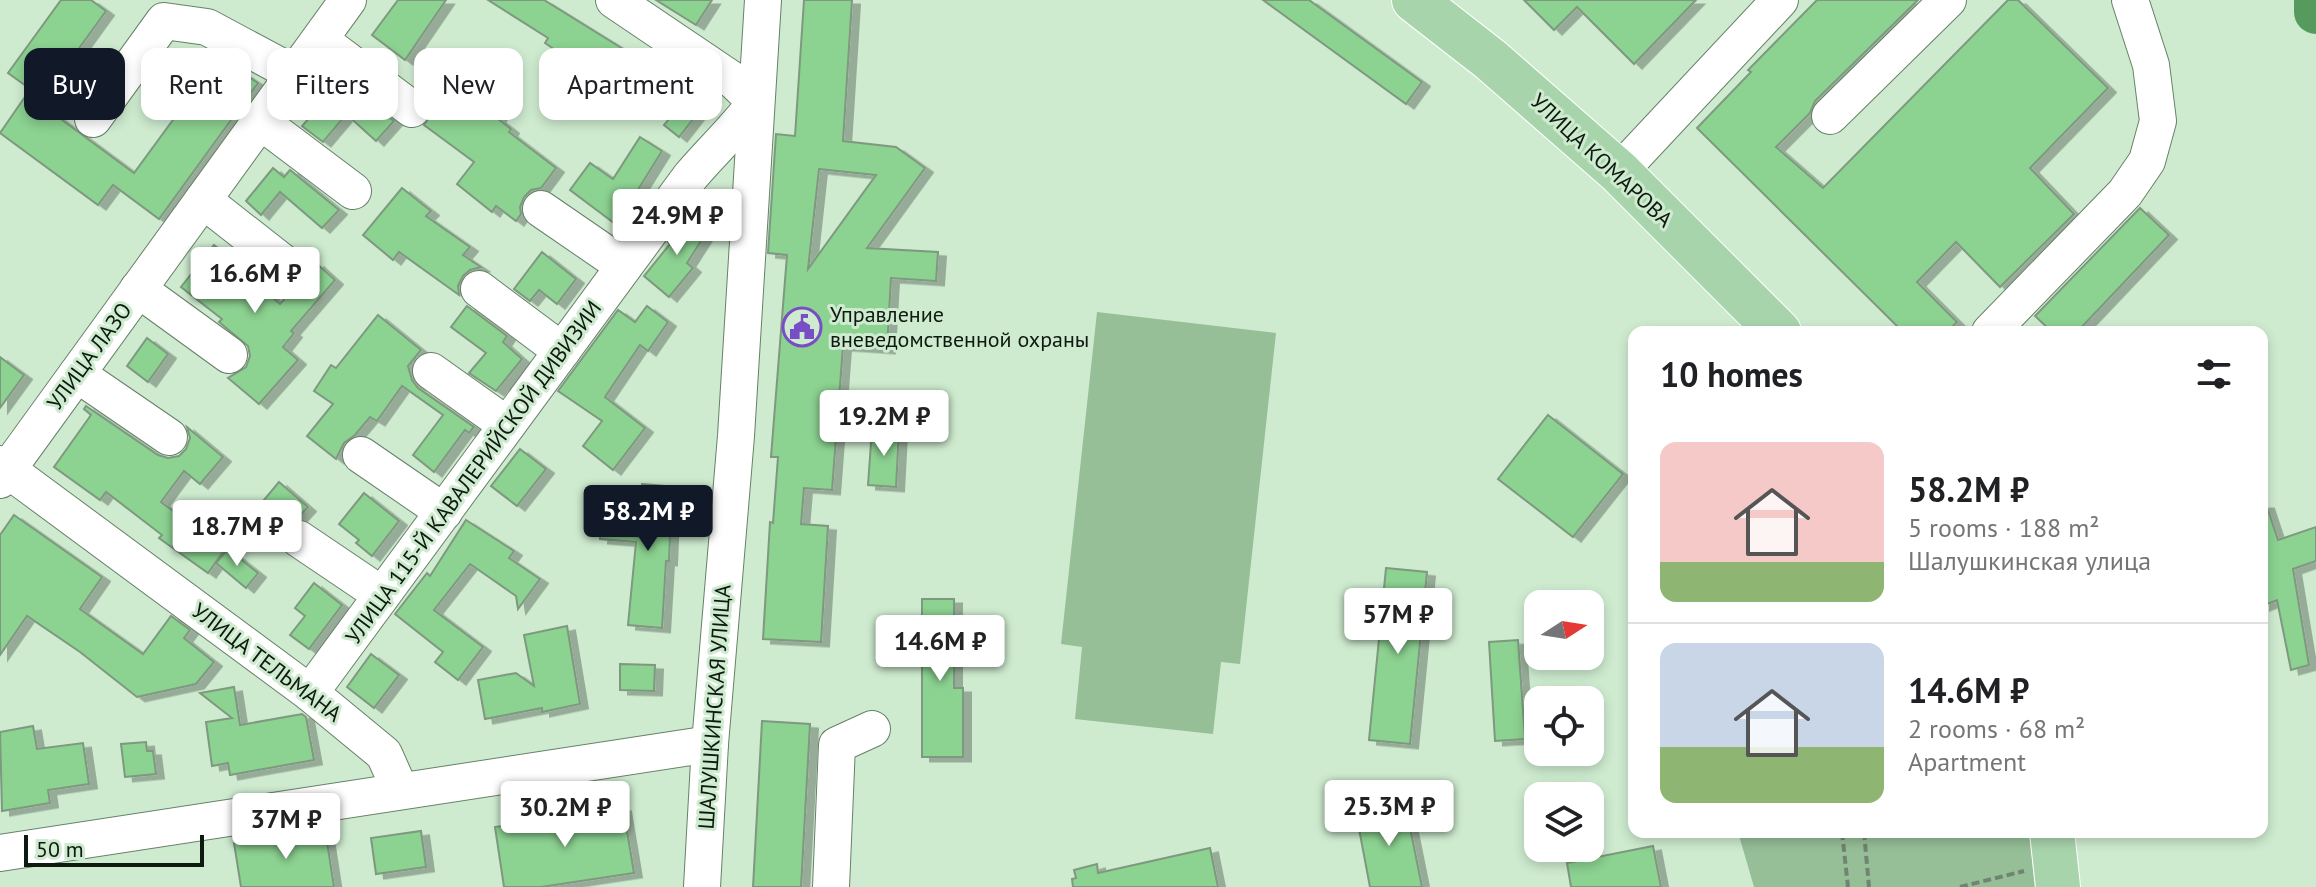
<!DOCTYPE html>
<meta charset="utf-8">
<style>
:root{--surface:#fff;--page:#f2f2f2;--text:#202124;--muted:#757577;--line:#e0e0e0;--accent:#111827}
body{margin:0;font-family:"PT Sans",sans-serif;background:var(--page);color:var(--text);height:100vh;display:flex;flex-direction:column;font-size:30px;white-space:nowrap}
*{box-sizing:border-box;margin:0}
p{font-size:26px;color:var(--muted)}
.icon{flex:none;width:44px;height:44px;fill:none;stroke:currentColor;stroke-width:2;stroke-linecap:round;stroke-linejoin:round}
.map{position:relative;flex:1;overflow:hidden}
.panel{position:absolute;left:1628px;top:326px;width:640px;height:512px;display:flex;flex-direction:column;background:var(--surface);border-radius:16px;box-shadow:0 4px 12px #0003}
.panel>*{flex:none}
.banner{position:absolute;left:24px;top:48px;width:760px;height:72px;display:flex;gap:16px}
.needle{width:52px;rotate:78deg}
.fabs{position:absolute;left:1524px;top:590px;display:grid;gap:16px}
.fabs a{display:grid;place-items:center;width:80px;height:80px;border-radius:16px;background:var(--surface);box-shadow:0 4px 12px #0003;font-size:40px}
.scale{position:absolute;left:24px;bottom:20px;width:180px;box-sizing:border-box;padding-left:8px;border:4px solid #0e190f;border-top:0;font-size:22px;line-height:28px;white-space:nowrap;color:#0e190f;-webkit-text-stroke:6px #ceebcf;paint-order:stroke}
.price{position:absolute;translate:-50% -68px;padding:0 18px;border-radius:8px;background:#fff;color:#222;font-size:26px;line-height:52px;filter:drop-shadow(0 2px 4px #0008)}
.price::after{content:'';position:absolute;left:50%;top:48px;width:24px;height:18px;margin-left:-12px;background:inherit;clip-path:polygon(0 0,100% 0,50% 100%)}
.price.on{background:var(--accent);color:#fff}
ul{padding:0;list-style:none}
li{display:flex;align-items:center;gap:24px;height:200px;padding:0 32px}
li+li{border-top:2px solid var(--line)}
li span{display:grid;place-items:center;flex:none;width:224px;height:160px;border-radius:16px;color:#555}
li>.icon{margin-inline-start:auto}
span .icon{width:96px;height:96px;fill:#fffc;stroke-width:1}
li b{font-size:34px}
h2{display:flex;justify-content:space-between;align-items:center;height:96px;padding:0 32px;font-size:34px}
.tag{padding:0 28px;border-radius:16px;background:var(--surface);box-shadow:0 4px 12px #0003;font-size:28px;line-height:72px}
.tag.on{background:var(--accent);color:#fff}
.map>svg:first-child{display:block}
.green{fill:#96bf98}
.lines{fill:none;stroke-linecap:round;stroke-linejoin:round}
.river{stroke:#569b5d;stroke-width:44}
.building{fill:#8cd291;stroke:#7e997f;stroke-width:2;fill-rule:evenodd;filter:url(#shadow)}
.minor-casing{stroke:#678168;stroke-width:38}
.major-casing{stroke:#fff;stroke-width:46}
.path{stroke:#708571;stroke-width:4;stroke-dasharray:8 4;stroke-linecap:butt}
.minor{stroke:#fff;stroke-width:36}
.major{stroke:#a8d4ac;stroke-width:44}
.labels{text-anchor:middle;stroke-width:6;stroke-linejoin:round;paint-order:stroke}
.street-label{font-size:22px;fill:#0e190f;stroke:#ceebcf}
.poi-label{font-size:22px;fill:#0e190f;stroke:#ceebcf;text-anchor:start}
</style>
<div class="map">
<svg width="2316" height="887" viewBox="0 0 2316 887">
<defs>
<filter id="shadow"><feDropShadow dx="8" dy="4.5" stdDeviation="0" flood-color="#0004"/></filter>
</defs>
<rect width="100%" height="100%" fill="#ceebcf"/>
<g class="green">
<path d="M1097,312L1276,333L1240,664L1221,662L1213,734L1075,719L1082,647L1061,644Z"/>
<path d="M1738,832H2029L2035,887H1754Z"/>
</g>
<g class="lines">
<path class="river" d="M2316,0V12"/>
</g>
<g class="building">
<path d="M61,0H91L106,11L43,98L8,73Z"/>
<path d="M398,0H446L405,60L372,35Z"/>
<path d="M488,0H544L636,57L608,98L569,71L567,73L551,62L558,52L545,43L548,38Z"/>
<path d="M656,0H712L696,25Z"/>
<path d="M804,0H852L843,141L896,147L925,168L867,248L938,252L936,281L891,278L887,349L843,346L832,490L804,488L801,524L828,526L821,642L763,639L770,522L773,523L778,457H771L787,255L768,253L776,134L795,136ZM819,169L876,175L808,269Z"/>
<path d="M1263,0H1309L1422,82L1406,104Z"/>
<path d="M1524,0H1696L1634,64L1577,7L1554,30Z"/>
<path d="M1817,0H1918L1815,101L1810,113L1776,147L1823,188L2008,0H2018L2108,88L2030,168L2074,214L2000,287L1956,242L1917,282L1957,322L1947,332H1903L1697,128L1751,72L1748,70Z"/>
<path d="M219,57L258,83L159,219L113,185L98,205L0,133L27,94L134,173Z"/>
<path d="M448,67L487,95L492,88L510,101L497,118L511,129L509,132L556,168L541,188L531,190L524,197L520,207L521,214L516,221L496,206L492,212L457,184L474,162L424,125L433,112L431,101L443,85L437,81Z"/>
<path d="M348,87L394,121L376,141L334,103Z"/>
<path d="M678,91L701,109L679,137L664,125L672,115L664,108Z"/>
<path d="M325,100L344,117L323,142L302,126Z"/>
<path d="M640,137L662,151L634,196L638,198L618,226L570,190L590,163L613,179Z"/>
<path d="M273,168L284,177L290,170L339,210L322,228L280,192L261,215L246,201Z"/>
<path d="M402,188L431,211L426,216L470,247L463,255L481,267L470,270L463,276L458,286L459,295L399,252L393,260L363,235Z"/>
<path d="M2140,208L2169,235L2077,332H2052L2035,316Z"/>
<path d="M687,216L708,230L687,263L693,268L669,297L644,276L670,244L668,242Z"/>
<path d="M214,245L229,256L233,250L253,266L247,274L280,304L293,289L307,282L316,263L335,280L291,331L294,333L283,347L298,360L259,404L228,378L246,367L250,356L248,346L219,322L222,319L181,287Z"/>
<path d="M542,252L576,279L557,304L539,290L530,301L514,289Z"/>
<path d="M467,306L507,336L503,342L522,359L496,391L469,373L486,353L451,327Z"/>
<path d="M647,306L668,322L648,351L640,345L605,397L645,428L613,470L583,446L602,421L558,391L618,310L635,322Z"/>
<path d="M378,315L421,350L408,366L412,380L418,388L474,427L469,433L465,430L434,472L413,455L443,415L402,386L377,421L370,417L355,435L344,443L336,459L307,436L333,404L314,391L331,365L336,368Z"/>
<path d="M147,338L168,354L148,382L127,366Z"/>
<path d="M0,357L24,375L0,408Z"/>
<path d="M86,406L158,455L168,458L179,456L186,449L190,438L187,427L223,457L200,484L184,471L161,502L225,549L208,573L159,538L162,535L106,492L100,500L54,467L91,415L84,409Z"/>
<path d="M1548,415L1623,474L1573,537L1498,479Z"/>
<path d="M872,429L899,431L896,487L868,485Z"/>
<path d="M520,449L546,469L517,506L491,486Z"/>
<path d="M279,482L308,507L298,518L289,521L282,527L277,542L249,518Z"/>
<path d="M642,484L676,487L674,512H671L669,561H666L662,628L628,625L636,542L600,539L602,521L639,524Z"/>
<path d="M364,493L399,521L372,556L356,543L359,540L339,524Z"/>
<path d="M2262,504H2266L2278,540L2316,527V561L2293,569L2309,665L2291,670L2277,600L2262,606Z"/>
<path d="M14,515L102,577L80,609L143,654L171,616L190,630L184,638L214,662L196,684L137,697L80,652L27,616L0,655V535Z"/>
<path d="M466,520L514,551L509,558L540,579L518,609L516,596L470,564L434,610L483,647L458,680L435,662L443,652L395,614L427,573L430,576Z"/>
<path d="M228,549L258,573L246,588L216,563Z"/>
<path d="M1386,568L1427,572L1410,744L1369,740Z"/>
<path d="M314,583L342,605L309,649L290,635L305,616L295,608Z"/>
<path d="M922,599H954V688H963V757H922Z"/>
<path d="M567,626L580,704L542,712V708L485,719L478,680L516,673L534,686L524,635Z"/>
<path d="M1518,640L1525,739L1495,741L1489,642Z"/>
<path d="M371,654L399,675L374,708L347,687Z"/>
<path d="M620,664L655,665L654,691L620,690Z"/>
<path d="M234,687L240,725L302,714L306,717L314,760L230,775L228,763L212,766L206,722L232,718L200,693Z"/>
<path d="M762,721L810,724L801,887H753Z"/>
<path d="M33,726L37,749L83,743L89,784L48,790L50,803L2,811L0,732Z"/>
<path d="M146,742L147,751H153L156,774L125,777L121,744Z"/>
<path d="M1405,803L1422,887H1370L1356,813Z"/>
<path d="M623,807L634,873L541,887H504L495,827Z"/>
<path d="M325,829L334,887H241L234,843Z"/>
<path d="M421,831L426,867L376,874L371,838Z"/>
<path d="M1653,846L1661,887H1571L1567,863Z"/>
<path d="M1210,848L1218,887H1073L1072,879L1076,878L1074,870L1097,864L1098,873Z"/>
</g>
<g class="lines">
<defs>
<g id="minor">
<path d="M320,40L412,109"/>
<path d="M1830,116L1948,0"/>
<path d="M93,119L164,21L207,27L295,74"/>
<path d="M260,121L353,191"/>
<path d="M1619,172L1780,0"/>
<path d="M203,200L291,269"/>
<path d="M541,209L624,266"/>
<path d="M138,289L229,355"/>
<path d="M479,289L562,351"/>
<path d="M1990,332L2125,193L2147,161L2158,121L2151,65L2130,0"/>
<path d="M431,371L507,425"/>
<path d="M77,374L169,437"/>
<path d="M361,455L444,512"/>
<path d="M0,464L310,693L384,754L400,790"/>
<path d="M0,480L348,0"/>
<path d="M299,539L382,595"/>
<path d="M310,693L690,177C712,151 736,129 756,102L734,81L614,0"/>
<path d="M0,853L710,744"/>
<path d="M702,887L710,744L736,436L763,0"/>
<path d="M831,887L837,745L872,729"/>
</g>
<g id="major">
<path d="M1414,0L1491,60L1619,172L1779,332"/>
<path d="M2052,832L2058,887"/>
</g>
</defs>
<use href="#minor" class="minor-casing"/>
<use href="#major" class="major-casing"/>
<g class="path">
<path d="M1842,832L1848,887"/>
<path d="M1864,832L1869,887"/>
<path d="M1960,887L2024,871"/>
</g>
<use href="#minor" class="minor"/>
<use href="#major" class="major"/>
</g>
<defs>
<symbol id="civic-ring" viewBox="-11 -11 22 22"><circle r="9.5" fill="#ceebcf" stroke="#784dc6" stroke-width="1.5"/><path d="M-.6-6.5H3V-4.5H.6V-3L4-1V1h2V6H-6V1h2V-1L-.6-3ZM-1.2 2.5V6h2.4V2.5Z" fill="#784dc6"/></symbol>
</defs>
<g fill-rule="evenodd">
<use href="#civic-ring" x="780" y="305" width="44" height="44"/>
</g>
<g class="labels">
<g class="street-label">
<text transform="translate(1602 160) rotate(43)" y="8">УЛИЦА КОМАРОВА</text>
<text transform="translate(89 356) rotate(-54)" y="8">УЛИЦА ЛАЗО</text>
<text transform="translate(473 472) rotate(-54)" y="8">УЛИЦА 115-Й КАВАЛЕРИЙСКОЙ ДИВИЗИИ</text>
<text transform="translate(267 662) rotate(37)" y="8">УЛИЦА ТЕЛЬМАНА</text>
<text transform="translate(714 707) rotate(-86)" y="8">ШАЛУШКИНСКАЯ УЛИЦА</text>
</g>
<g class="poi-label">
<text x="830" y="322">Управление<tspan x="830" dy="25">вневедомственной охраны</tspan></text>
</g>
</g>
</svg>
<div class="fabs">
<a><svg class="needle" viewBox="-14 -14 28 28"><path d="M0-13l5 13h-10z" fill="#e53935"/><path d="M0 13l5-13h-10z" fill="#757577"/></svg></a>
<a><svg class="icon" aria-label="locate" viewBox="0 0 24 24"><circle cx="12" cy="12" r="6"/><path d="M12 2v4M12 18v4M2 12h4M18 12h4"/></svg></a>
<a><svg class="icon" aria-label="layers" viewBox="0 0 24 24"><path d="M12 4l9 5-9 5-9-5zM3 14l9 5 9-5"/></svg></a>
</div>
<div class="scale">50 m</div>
<b class="price" style="left:677px;top:257px">24.9M ₽</b>
<b class="price" style="left:255px;top:315px">16.6M ₽</b>
<b class="price" style="left:884px;top:458px">19.2M ₽</b>
<b class="price on" style="left:648px;top:553px">58.2M ₽</b>
<b class="price" style="left:237px;top:568px">18.7M ₽</b>
<b class="price" style="left:1398px;top:656px">57M ₽</b>
<b class="price" style="left:940px;top:683px">14.6M ₽</b>
<b class="price" style="left:1389px;top:848px">25.3M ₽</b>
<b class="price" style="left:565px;top:849px">30.2M ₽</b>
<b class="price" style="left:286px;top:861px">37M ₽</b>
<div class="banner">
<a class="tag on">Buy</a>
<a class="tag">Rent</a>
<a class="tag">Filters</a>
<a class="tag">New</a>
<a class="tag">Apartment</a>
</div>
<section class="panel">
<h2>10 homes<svg class="icon" aria-label="filters" viewBox="0 0 24 24"><path d="M4 7h16M4 17h16"/><circle cx="9" cy="7" r="2"/><circle cx="15" cy="17" r="2"/></svg></h2>
<ul>
<li><span style="background:linear-gradient(#f6c9c9 75%,#8fb573 0)"><svg class="icon" aria-label="home" viewBox="0 0 24 24"><path d="M3 11l9-7 9 7M6 9v11h12V9"/></svg></span><div><b>58.2M ₽</b><p>5 rooms · 188 m²</p><p>Шалушкинская улица</p></div></li>
<li><span style="background:linear-gradient(#c9d6e8 65%,#8fb573 0)"><svg class="icon" aria-label="home" viewBox="0 0 24 24"><path d="M3 11l9-7 9 7M6 9v11h12V9"/></svg></span><div><b>14.6M ₽</b><p>2 rooms · 68 m²</p><p>Apartment</p></div></li>
</ul>
</section>
</div>
